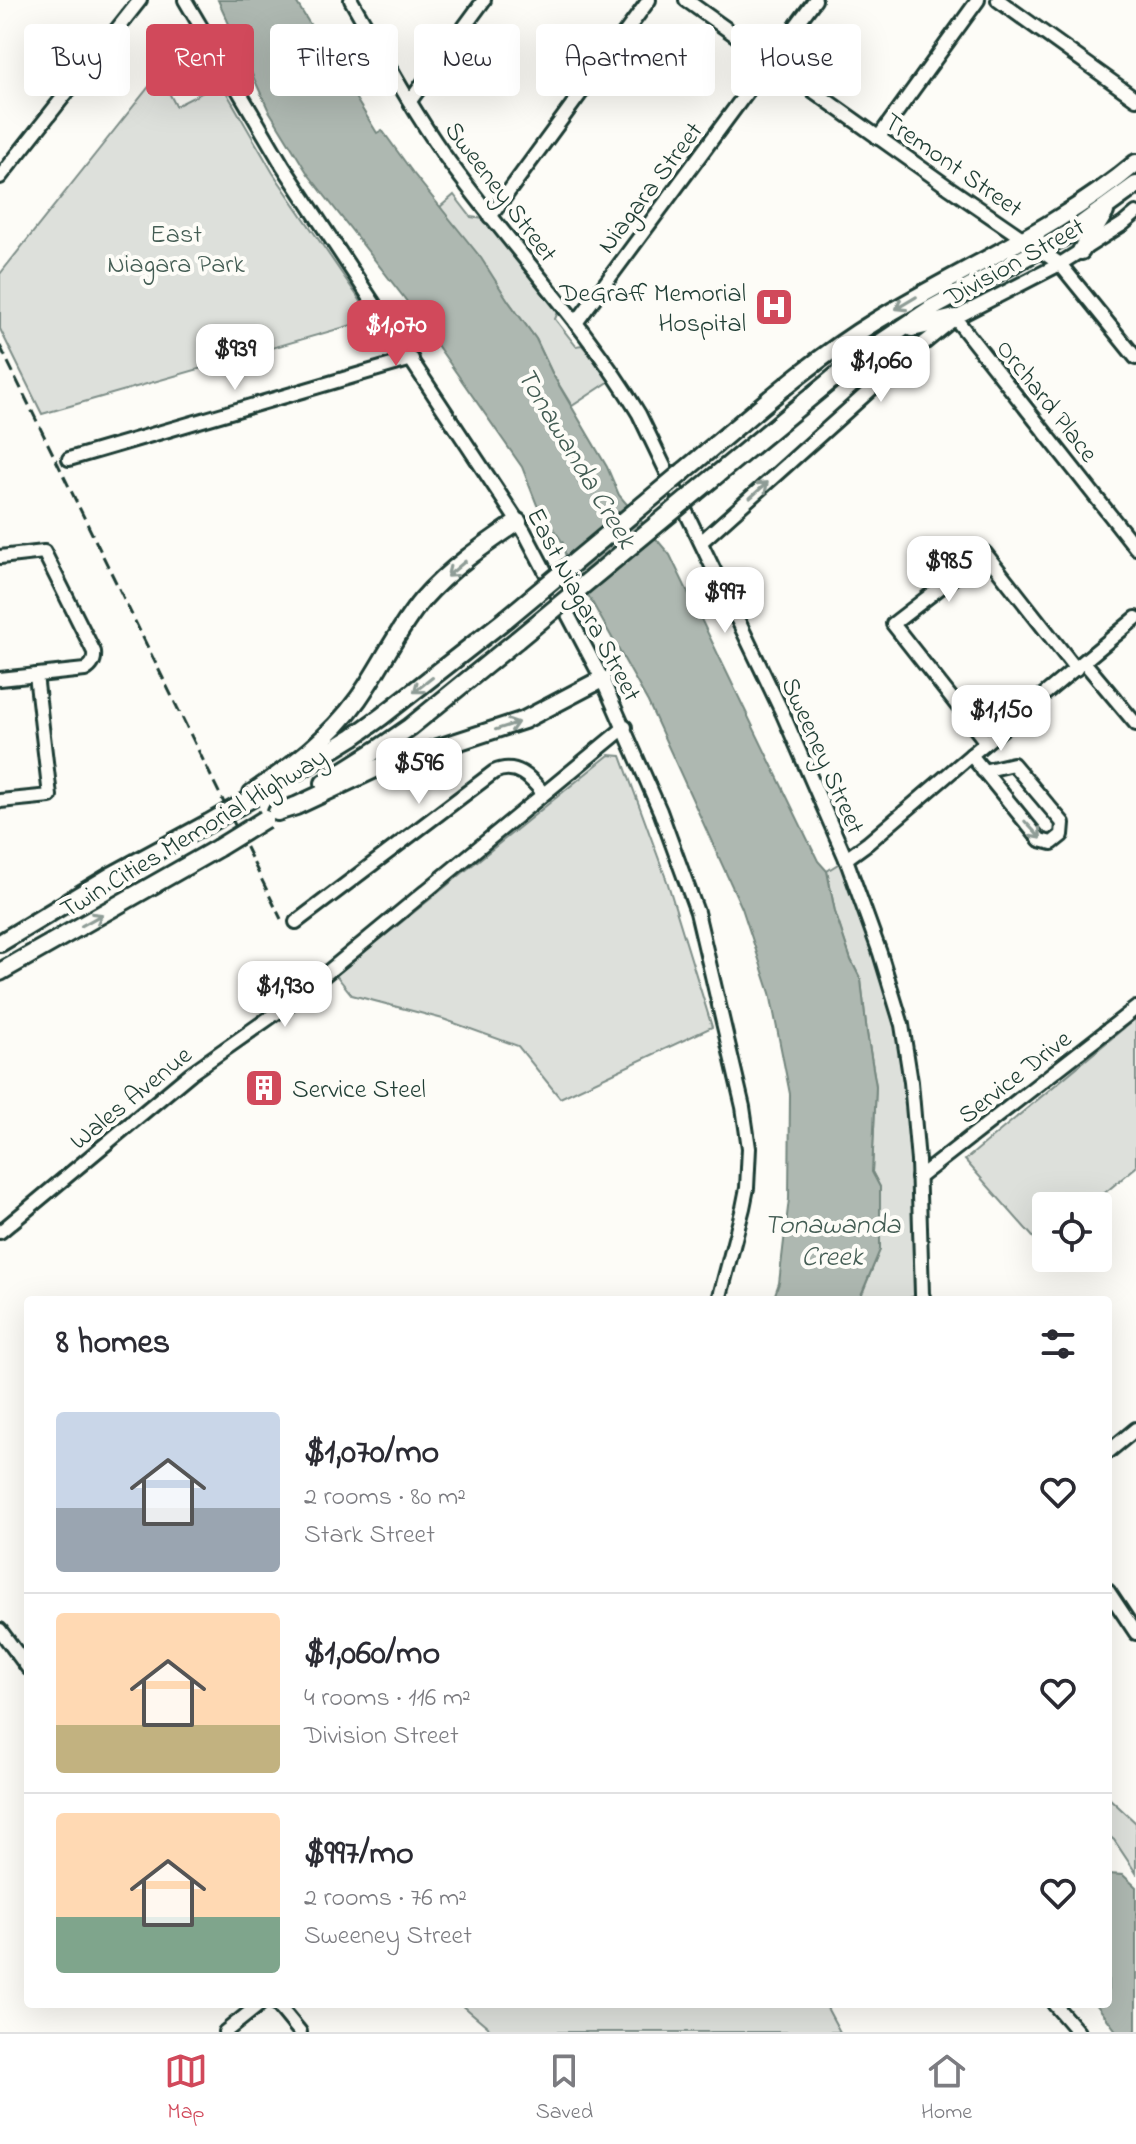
<!DOCTYPE html>
<meta charset="utf-8">
<style>
:root{--surface:#fff;--page:#f2f2f3;--text:#2b2b33;--muted:#7c7c81;--line:#e1e1e2;--accent:#d1495b}
body{margin:0;font-family:"Indie Flower",sans-serif;background:var(--page);color:var(--text);height:100vh;display:flex;flex-direction:column;font-size:30px;white-space:nowrap}
*{box-sizing:border-box;margin:0}
p{font-size:26px;color:var(--muted)}
.icon{flex:none;width:44px;height:44px;fill:none;stroke:currentColor;stroke-width:2;stroke-linecap:round;stroke-linejoin:round}
.map{position:relative;flex:1;overflow:hidden}
.drawer{position:absolute;left:24px;top:1296px;width:1088px;height:712px;display:flex;flex-direction:column;background:var(--surface);border-radius:8px;box-shadow:0 8px 32px #0002}
.drawer>*{flex:none}
.top-card{position:absolute;left:24px;top:24px;width:1088px;height:72px;display:flex;gap:16px}
.tools{position:absolute;left:1032px;top:1192px;display:grid;gap:16px}
.tools a{display:grid;place-items:center;width:80px;height:80px;border-radius:8px;background:var(--surface);box-shadow:0 8px 32px #0002;font-size:40px}
.price{position:absolute;translate:-50% -68px;padding:0 18px;border-radius:16px;background:#fff;color:#222;font-size:26px;line-height:52px;filter:drop-shadow(0 2px 4px #0008)}
.price::after{content:'';position:absolute;left:50%;top:48px;width:24px;height:18px;margin-left:-12px;background:inherit;clip-path:polygon(0 0,100% 0,50% 100%)}
.price.current{background:var(--accent);color:#fff}
ul{padding:0;list-style:none}
li{display:flex;align-items:center;gap:24px;height:200px;padding:0 32px}
li+li{border-top:2px solid var(--line)}
li span{display:grid;place-items:center;flex:none;width:224px;height:160px;border-radius:8px;color:#555}
li>.icon{margin-inline-start:auto}
span .icon{width:96px;height:96px;fill:#fffc;stroke-width:1}
li b{font-size:34px}
h2{display:flex;justify-content:space-between;align-items:center;height:96px;padding:0 32px;font-size:34px}
.chip{padding:0 28px;border-radius:8px;background:var(--surface);box-shadow:0 8px 32px #0002;font-size:28px;line-height:72px}
.chip.current{background:var(--accent);color:#fff}
.tabs{display:flex;justify-content:space-around;align-items:center;height:112px;border-top:2px solid var(--line);background:var(--surface);font-size:22px;color:var(--muted)}
.tabs a{display:grid;justify-items:center;gap:4px}
.tabs .current{color:var(--accent)}
.map>svg:first-child{display:block}
.green{fill:#dde0db;stroke:#7e8e88;stroke-width:2}
.water{fill:#aeb8b1;stroke:#75877f;stroke-width:2}
.lines{fill:none;stroke-linecap:round;stroke-linejoin:round}
.minor-casing{stroke:#1f3d34;stroke-width:18}
.major-casing{stroke:#1f3d34;stroke-width:22}
.minor{stroke:#fdfcf7;stroke-width:12}
.major{stroke:#fdfcf7;stroke-width:16}
.rail{stroke:#1f3d34;stroke-width:3;stroke-dasharray:12 6;stroke-linecap:butt}
.major-bridge-casing{stroke:#1f3d34;stroke-width:22;stroke-linecap:butt}
.major-bridge{stroke:#fdfcf7;stroke-width:16}
.oneway{stroke:#8e9c96}
.labels{text-anchor:middle;stroke-width:8;stroke-linejoin:round;paint-order:stroke}
.street-label{font-size:26px;fill:#1f3d34;stroke:#fdfcf7}
.park-label{font-size:26px;fill:#455e55;stroke:#fdfcf7}
.poi-label{font-size:26px;fill:#1f3d34;stroke:#fdfcf7;text-anchor:end}
.water-label{font-size:28px;font-style:italic;fill:#435c53;stroke:#fdfcf7}
</style>
<div class="map">
<svg width="1136" height="2032" viewBox="0 0 1136 2032">
<rect width="100%" height="100%" fill="#fdfcf7"/>
<filter id="ink" filterUnits="userSpaceOnUse"><feTurbulence type="fractalNoise" baseFrequency=".0125" numOctaves="2"/><feDisplacementMap in="SourceGraphic" scale="16" xChannelSelector="R" yChannelSelector="G"/><feConvolveMatrix kernelMatrix="1 2 1 2 8 2 1 2 1" color-interpolation-filters="sRGB"/></filter>
<g filter="url(#ink)">
<g class="green">
<path d="M159,74L176,106L221,83L273,173L373,319L42,414L0,329V274Z"/>
<path d="M454,195L471,217L484,219L558,312L555,319L576,346L582,345L610,381L572,406L553,375L536,339L440,207Z"/>
<path d="M609,755L621,756L668,884L712,1027L560,1098L518,1046L443,1019L352,995L336,975Z"/>
<path d="M846,859L902,1025L922,1293L904,1300L860,1299L880,1249V1187L872,1172L876,1086L867,1033L861,980L851,960L835,912L827,871Z"/>
<path d="M1136,1018V1167L1089,1206H1046V1242L1041,1246L965,1160Z"/>
<path d="M1108,1797L1136,1823V1873L1114,1840L1108,1835Z"/>
<path d="M461,2004H825L840,2032H494Z"/>
</g>
<g class="water">
<path d="M218,0H295L377,133L382,130L413,173L481,258L509,302L536,339L553,375L607,467L619,495L670,555L818,861L827,871L835,912L851,960L861,980L867,1033L876,1086L872,1172L880,1187V1250L859,1300H773L779,1283L789,1199L790,1094L770,993L742,908L648,702L565,554L563,543L537,505L522,467L405,299L308,174L268,109Z"/>
<path d="M1108,1874L1123,1875L1136,1887V2032H1117L1096,2004H1108Z"/>
</g>
<g class="lines">
<defs>
<g id="minor">
<path d="M185,0L283,166L524,531L602,679L660,811L697,912L743,1107L749,1148L747,1188L743,1208L719,1300"/>
<path d="M351,0C381,52 410,107 445,156C508,244 584,322 639,414L782,712L846,859L880,953L902,1025L911,1082L918,1161L922,1294L924,1300"/>
<path d="M686,0L948,187L1060,264L1136,358"/>
<path d="M998,0L1136,99"/>
<path d="M410,101L484,0"/>
<path d="M878,138L978,0"/>
<path d="M0,177L140,0"/>
<path d="M490,217L649,0"/>
<path d="M955,318L1136,548"/>
<path d="M576,323L815,0"/>
<path d="M69,459L412,359"/>
<path d="M701,542L907,357L955,318L1060,264L1123,224L1136,213"/>
<path d="M0,557L44,552L94,652C95,661 92,666 85,670L0,679"/>
<path d="M1084,662L1136,724"/>
<path d="M986,742L893,624L985,553L1076,669"/>
<path d="M971,755L1040,840L1052,843L1062,835L1063,823L1013,764L983,771"/>
<path d="M0,801L50,796L36,675"/>
<path d="M846,859L868,843L971,755L1136,618"/>
<path d="M296,922L494,772C516,762 530,777 543,793"/>
<path d="M918,1178L1136,1008"/>
<path d="M0,1232L191,1073L289,1004L625,727"/>
<path d="M1108,1452L1136,1429"/>
<path d="M1108,1591L1136,1633"/>
<path d="M0,1630L28,1668"/>
<path d="M277,2004L300,2032"/>
<path d="M1054,2004L1078,2032"/>
<path d="M225,2032L260,2004"/>
</g>
<g id="major">
<path d="M1081,251L1105,212"/>
<path d="M912,328L955,318"/>
<path d="M684,471C746,420 807,363 876,321C963,268 1058,229 1136,163"/>
<path d="M696,492L858,358L934,307L1070,233L1136,185"/>
<path d="M298,771L353,737L381,717L506,619"/>
<path d="M324,783L378,749L410,727L517,640"/>
<path d="M252,793C292,766 330,738 358,699C381,667 397,630 422,600C449,569 484,545 518,522"/>
<path d="M277,812L296,806L377,768L524,720L602,679"/>
<path d="M0,943L111,876L207,824"/>
<path d="M0,972L218,848"/>
</g>
</defs>
<use href="#minor" class="minor-casing"/>
<use href="#major" class="major-casing"/>
<use href="#minor" class="minor"/>
<use href="#major" class="major"/>
<path class="rail" d="M0,346L281,919"/>
<defs>
<g id="major-bridge">
<path d="M506,619L684,471"/>
<path d="M517,640L696,492"/>
<path d="M207,824L254,797"/>
<path d="M218,848L265,819"/>
</g>
</defs>
<use href="#major-bridge" class="major-bridge-casing"/>
<use href="#major-bridge" class="major-bridge"/>
</g>
<defs><path id="oneway-shaft" d="M-6 0H5M1.5-3L5.5 0L1.5 3" fill="none" stroke-width="1.6" stroke-linecap="round" stroke-linejoin="round" transform="scale(2)"/></defs>
<g class="oneway">
<use href="#oneway-shaft" transform="translate(906 303) rotate(149)"/>
<use href="#oneway-shaft" transform="translate(759 490) rotate(-42)"/>
<use href="#oneway-shaft" transform="translate(456 569) rotate(140)"/>
<use href="#oneway-shaft" transform="translate(423 685) rotate(142)"/>
<use href="#oneway-shaft" transform="translate(507 726) rotate(-18)"/>
<use href="#oneway-shaft" transform="translate(1033 830) rotate(47)"/>
<use href="#oneway-shaft" transform="translate(92 920) rotate(-29)"/>
</g>
</g>
<defs>
<symbol id="hospital-square" viewBox="-11 -11 22 22"><rect x="-9" y="-9" width="18" height="18" rx="4" fill="#d1495b" stroke="#fdfcf7"/><path d="M-5-5h3v3.5h4V-5h3V5h-3V1.5h-4V5h-3Z" fill="#fff"/></symbol>
<symbol id="building-square" viewBox="-11 -11 22 22"><rect x="-9" y="-9" width="18" height="18" rx="4" fill="#d1495b" stroke="#fdfcf7"/><path d="M-4-6H4V6H1V3H-1V6H-4ZM-2.5-4.3h1.7v1.8h-1.7ZM.8-4.3h1.7v1.8H.8ZM-2.5-1h1.7V.8h-1.7ZM.8-1h1.7V.8H.8Z" fill="#fff"/></symbol>
</defs>
<g fill-rule="evenodd">
<use href="#hospital-square" x="752" y="285" width="44" height="44"/>
<use href="#building-square" x="242" y="1066" width="44" height="44"/>
</g>
<g class="labels">
<g class="street-label">
<text transform="translate(954 164) rotate(35)" y="9">Tremont Street</text>
<text transform="translate(649 187) rotate(-53)" y="9">Niagara Street</text>
<text transform="translate(502 191) rotate(53)" y="9">Sweeney Street</text>
<text transform="translate(1014 261) rotate(-29)" y="9">Division Street</text>
<text transform="translate(1048 400) rotate(52)" y="9">Orchard Place</text>
<text transform="translate(585 604) rotate(62)" y="9">East Niagara Street</text>
<text transform="translate(824 755) rotate(66)" y="9">Sweeney Street</text>
<text transform="translate(193 832) rotate(-31)" y="9">Twin Cities Memorial Highway</text>
<text transform="translate(1014 1076) rotate(-38)" y="9">Service Drive</text>
<text transform="translate(130 1097) rotate(-39)" y="9">Wales Avenue</text>
</g>
<g class="park-label">
<text x="176" y="242">East<tspan x="176" dy="30">Niagara Park</tspan></text>
</g>
<g class="poi-label">
<text x="746" y="301">DeGraff Memorial<tspan x="746" dy="30">Hospital</tspan></text>
<text x="292" y="1097" text-anchor="start">Service Steel</text>
</g>
<g class="water-label">
<text transform="translate(578 457) rotate(59)" y="10">Tonawanda Creek</text>
<text x="832" y="1233">Tonawanda<tspan x="832" dy="32">Creek</tspan></text>
</g>
</g>
</svg>
<div class="tools">
<a><svg class="icon" aria-label="locate" viewBox="0 0 24 24"><circle cx="12" cy="12" r="6"/><path d="M12 2v4M12 18v4M2 12h4M18 12h4"/></svg></a>
</div>
<b class="price current" style="left:396px;top:368px">$1,070</b>
<b class="price" style="left:235px;top:392px">$939</b>
<b class="price" style="left:881px;top:404px">$1,060</b>
<b class="price" style="left:949px;top:604px">$985</b>
<b class="price" style="left:725px;top:635px">$997</b>
<b class="price" style="left:1001px;top:753px">$1,150</b>
<b class="price" style="left:419px;top:806px">$596</b>
<b class="price" style="left:285px;top:1029px">$1,930</b>
<div class="top-card">
<a class="chip">Buy</a>
<a class="chip current">Rent</a>
<a class="chip">Filters</a>
<a class="chip">New</a>
<a class="chip">Apartment</a>
<a class="chip">House</a>
</div>
<section class="drawer">
<h2>8 homes<svg class="icon" aria-label="filters" viewBox="0 0 24 24"><path d="M4 7h16M4 17h16"/><circle cx="9" cy="7" r="2"/><circle cx="15" cy="17" r="2"/></svg></h2>
<ul>
<li><span style="background:linear-gradient(#c9d6e8 60%,#9aa5b1 0)"><svg class="icon" aria-label="home" viewBox="0 0 24 24"><path d="M3 11l9-7 9 7M6 9v11h12V9"/></svg></span><div><b>$1,070/mo</b><p>2 rooms · 80 m²</p><p>Stark Street</p></div><svg class="icon" aria-label="heart" viewBox="0 0 24 24"><path d="M12 20l-8-8c-3-5 5-10 8-4 3-6 11-1 8 4z"/></svg></li>
<li><span style="background:linear-gradient(#ffd9b3 70%,#c2b280 0)"><svg class="icon" aria-label="home" viewBox="0 0 24 24"><path d="M3 11l9-7 9 7M6 9v11h12V9"/></svg></span><div><b>$1,060/mo</b><p>4 rooms · 116 m²</p><p>Division Street</p></div><svg class="icon" aria-label="heart" viewBox="0 0 24 24"><path d="M12 20l-8-8c-3-5 5-10 8-4 3-6 11-1 8 4z"/></svg></li>
<li><span style="background:linear-gradient(#ffd9b3 65%,#7fa58c 0)"><svg class="icon" aria-label="home" viewBox="0 0 24 24"><path d="M3 11l9-7 9 7M6 9v11h12V9"/></svg></span><div><b>$997/mo</b><p>2 rooms · 76 m²</p><p>Sweeney Street</p></div><svg class="icon" aria-label="heart" viewBox="0 0 24 24"><path d="M12 20l-8-8c-3-5 5-10 8-4 3-6 11-1 8 4z"/></svg></li>
</ul>
</section>
</div>
<nav class="tabs">
<a class="current"><svg class="icon" aria-label="map" viewBox="0 0 24 24"><path d="M3 6l6-2 6 2 6-2v14l-6 2-6-2-6 2zM9 4v14M15 6v14"/></svg>Map</a>
<a><svg class="icon" aria-label="saved" viewBox="0 0 24 24"><path d="M7 4h10v16l-5-4-5 4z"/></svg>Saved</a>
<a><svg class="icon" aria-label="home" viewBox="0 0 24 24"><path d="M3 11l9-7 9 7M6 9v11h12V9"/></svg>Home</a>
</nav>
